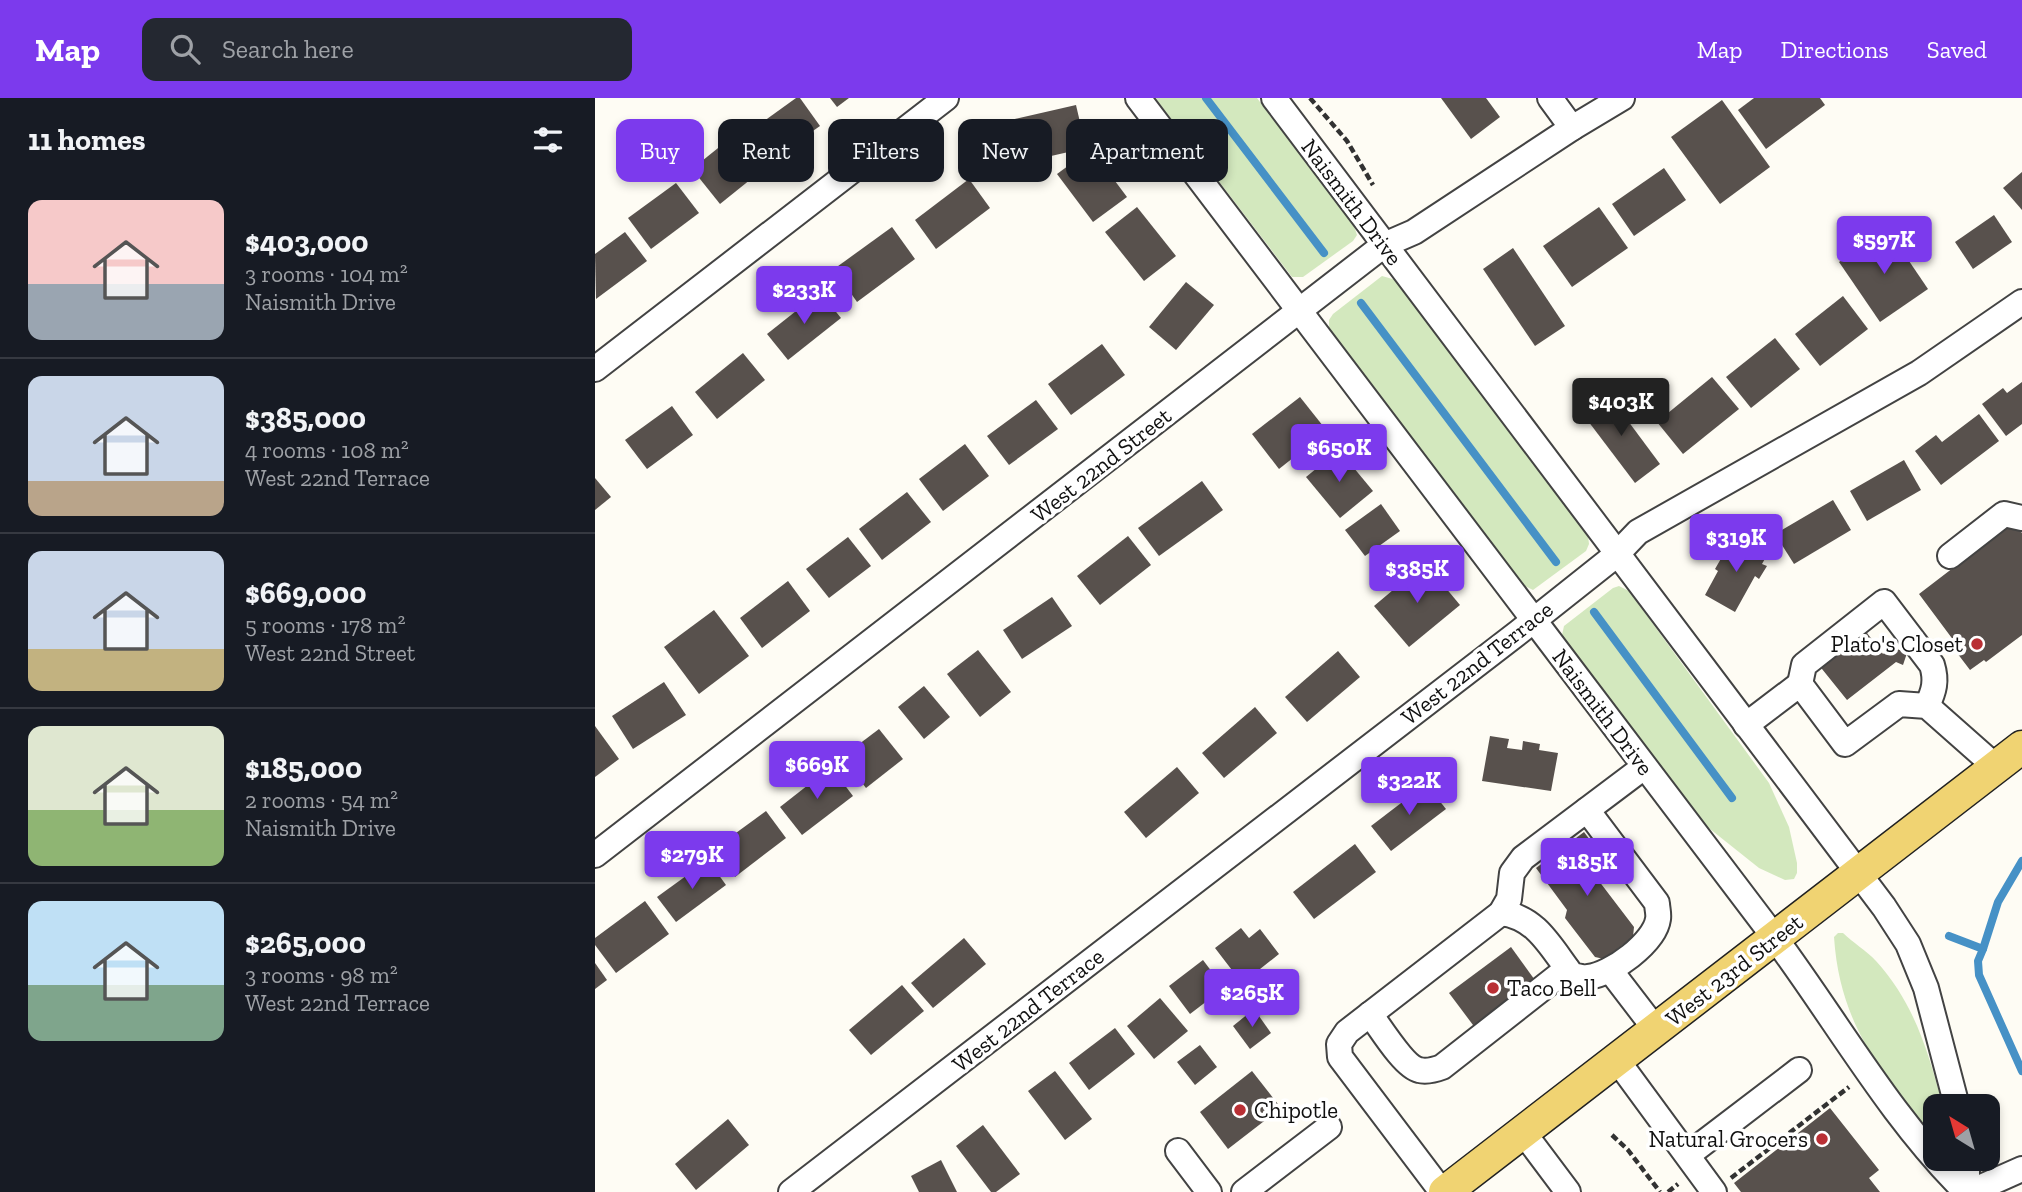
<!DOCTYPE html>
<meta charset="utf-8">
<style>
:root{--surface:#171b24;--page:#242831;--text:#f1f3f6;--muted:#9ea1a6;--line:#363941;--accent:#7c3aed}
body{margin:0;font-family:"Zilla Slab",serif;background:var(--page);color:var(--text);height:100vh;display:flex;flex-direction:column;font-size:26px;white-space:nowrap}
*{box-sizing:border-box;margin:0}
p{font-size:23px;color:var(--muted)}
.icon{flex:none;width:38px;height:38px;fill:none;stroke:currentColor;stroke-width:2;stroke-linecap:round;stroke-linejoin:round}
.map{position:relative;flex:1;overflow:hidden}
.drawer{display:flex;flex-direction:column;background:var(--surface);width:595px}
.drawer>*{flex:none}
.top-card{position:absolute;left:21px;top:21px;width:665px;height:63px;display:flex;gap:14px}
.needle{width:46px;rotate:323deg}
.controls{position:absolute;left:1328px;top:996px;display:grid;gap:14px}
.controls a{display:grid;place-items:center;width:77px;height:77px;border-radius:14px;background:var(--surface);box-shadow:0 4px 10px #0003;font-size:35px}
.price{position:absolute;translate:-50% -60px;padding:0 16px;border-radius:7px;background:var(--accent);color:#fff;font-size:23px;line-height:46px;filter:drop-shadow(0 2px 4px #0008)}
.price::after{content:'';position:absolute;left:50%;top:42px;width:21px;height:16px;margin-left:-10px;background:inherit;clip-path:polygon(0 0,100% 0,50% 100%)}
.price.on{background:#222;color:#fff}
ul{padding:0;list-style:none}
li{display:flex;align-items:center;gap:21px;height:175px;padding:0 28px}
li+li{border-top:2px solid var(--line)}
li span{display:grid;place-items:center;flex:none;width:196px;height:140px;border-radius:14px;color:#555}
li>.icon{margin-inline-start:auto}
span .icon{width:84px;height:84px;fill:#fffc;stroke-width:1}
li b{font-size:30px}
h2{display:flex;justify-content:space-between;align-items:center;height:84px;padding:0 28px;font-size:30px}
.tag{padding:0 24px;border-radius:14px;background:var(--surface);box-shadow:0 4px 10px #0003;font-size:24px;line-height:63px}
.tag.on{background:var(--accent);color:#fff}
header{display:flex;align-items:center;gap:42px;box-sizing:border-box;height:98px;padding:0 35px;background:var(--accent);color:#fff}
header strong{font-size:33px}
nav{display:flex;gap:38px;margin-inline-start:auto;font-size:24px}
.search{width:490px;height:63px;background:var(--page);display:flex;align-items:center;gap:18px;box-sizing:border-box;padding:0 24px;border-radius:14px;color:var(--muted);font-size:26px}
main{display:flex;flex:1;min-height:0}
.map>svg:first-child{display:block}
.green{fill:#d3e8be}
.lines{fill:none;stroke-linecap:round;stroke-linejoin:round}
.stream{stroke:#4691c6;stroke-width:8}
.building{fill:#58514d}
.minor-casing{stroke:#434343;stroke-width:28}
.major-casing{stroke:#212121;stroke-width:35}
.path{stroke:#323232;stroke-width:4.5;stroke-dasharray:7 3.5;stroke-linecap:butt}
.minor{stroke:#fff;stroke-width:24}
.major{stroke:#f0d372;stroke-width:32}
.poi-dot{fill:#b92f34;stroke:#fff;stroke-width:2.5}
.labels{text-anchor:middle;stroke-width:7;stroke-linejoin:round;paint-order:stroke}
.street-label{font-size:23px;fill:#101010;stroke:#fff}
.poi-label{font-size:23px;fill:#101010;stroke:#fff;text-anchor:end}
</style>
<header>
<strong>Map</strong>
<div class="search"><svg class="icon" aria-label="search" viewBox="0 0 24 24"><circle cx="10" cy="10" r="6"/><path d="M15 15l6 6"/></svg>Search here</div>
<nav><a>Map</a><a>Directions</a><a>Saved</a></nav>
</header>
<main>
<section class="drawer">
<h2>11 homes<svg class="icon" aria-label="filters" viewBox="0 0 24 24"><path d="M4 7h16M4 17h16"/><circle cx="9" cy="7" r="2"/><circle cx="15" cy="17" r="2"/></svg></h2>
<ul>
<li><span style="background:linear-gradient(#f6c9c9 60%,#9aa5b1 0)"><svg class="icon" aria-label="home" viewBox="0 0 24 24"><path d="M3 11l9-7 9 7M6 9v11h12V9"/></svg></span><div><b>$403,000</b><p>3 rooms · 104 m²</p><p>Naismith Drive</p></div></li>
<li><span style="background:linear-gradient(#c9d6e8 75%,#b9a48a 0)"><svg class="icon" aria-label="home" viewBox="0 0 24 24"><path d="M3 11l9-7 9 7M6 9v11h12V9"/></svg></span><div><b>$385,000</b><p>4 rooms · 108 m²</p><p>West 22nd Terrace</p></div></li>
<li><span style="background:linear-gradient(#c9d6e8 70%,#c2b280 0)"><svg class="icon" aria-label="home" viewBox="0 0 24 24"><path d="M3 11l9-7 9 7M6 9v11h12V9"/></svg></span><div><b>$669,000</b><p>5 rooms · 178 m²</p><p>West 22nd Street</p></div></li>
<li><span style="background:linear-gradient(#dfe7d0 60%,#8fb573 0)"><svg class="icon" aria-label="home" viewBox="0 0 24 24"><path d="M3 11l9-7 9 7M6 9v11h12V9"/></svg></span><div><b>$185,000</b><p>2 rooms · 54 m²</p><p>Naismith Drive</p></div></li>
<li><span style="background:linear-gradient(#bfe0f5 60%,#7fa58c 0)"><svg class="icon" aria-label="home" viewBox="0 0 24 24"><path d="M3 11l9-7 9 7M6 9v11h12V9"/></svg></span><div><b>$265,000</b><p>3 rooms · 98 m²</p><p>West 22nd Terrace</p></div></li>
</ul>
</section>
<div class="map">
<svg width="1427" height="1094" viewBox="0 0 1427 1094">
<rect width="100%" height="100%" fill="#fefcf4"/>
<g class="green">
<path d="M560,0H662L759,128L762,137L758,143L708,179H697Z"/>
<path d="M787,178L801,182L993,438L994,446L991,453L938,492L926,486L734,230V222L738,216Z"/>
<path d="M1024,488L1034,493L1174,685L1194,729L1202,765V775L1199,781L1190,782L1164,770L1110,727L969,541L967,537L969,528L1018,490Z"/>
<path d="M1243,835H1248C1258,845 1271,852 1281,863C1320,906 1333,954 1348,1008H1340V1044C1289,976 1245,930 1239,839Z"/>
</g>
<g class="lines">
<g class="stream">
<path d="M611,0L729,155"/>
<path d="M766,205L961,464"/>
<path d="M999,514L1137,700"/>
<path d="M1354,838L1388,851L1383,863L1384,877L1427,973"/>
<path d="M1388,851L1403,804L1427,763"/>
</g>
</g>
<g class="building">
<path d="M201,0H205L225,28L186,55L165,26Z"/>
<path d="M235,0H254L242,9Z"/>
<path d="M846,0H891L905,19L876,41Z"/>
<path d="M1159,0H1225L1230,7L1171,51L1143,12Z"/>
<path d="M1127,2L1175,69L1125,106L1076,39Z"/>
<path d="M481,7L491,50L421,66L411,23Z"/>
<path d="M138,38L166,73L125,106L97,71Z"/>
<path d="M496,51L532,99L498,124L462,76Z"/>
<path d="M1069,70L1091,102L1039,138L1017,106Z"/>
<path d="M1427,74V112L1408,90Z"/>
<path d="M374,81L395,110L341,151L320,122Z"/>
<path d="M81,85L104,115L56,151L33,120Z"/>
<path d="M542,109L581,158L549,183L510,134Z"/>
<path d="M1004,109L1033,150L977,189L948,148Z"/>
<path d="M1399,117L1417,144L1378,171L1360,144Z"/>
<path d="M297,129L320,161L262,204L239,171Z"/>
<path d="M1293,132L1333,191L1285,224L1244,164Z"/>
<path d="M30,134L52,163L1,201L0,156Z"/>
<path d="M918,150L970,228L940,248L888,171Z"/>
<path d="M591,184L619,207L581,252L554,229Z"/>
<path d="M225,194L246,220L193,262L172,236Z"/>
<path d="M1248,198L1273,231L1225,268L1200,236Z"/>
<path d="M1180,240L1205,271L1156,310L1131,279Z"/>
<path d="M507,246L530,277L476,317L453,286Z"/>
<path d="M148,255L170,282L122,321L100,294Z"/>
<path d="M1117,279L1144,311L1088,356L1062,324Z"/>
<path d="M1427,284V326L1411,338L1387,306L1408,290L1412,295Z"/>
<path d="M1013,296L1065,366L1040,385L987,315Z"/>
<path d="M705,299L732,333L684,371L657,336Z"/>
<path d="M441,302L463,331L414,367L392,338Z"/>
<path d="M77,308L98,337L52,371L30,342Z"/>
<path d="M1384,316L1404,343L1346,387L1320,353L1341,337L1347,344Z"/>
<path d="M370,346L394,378L348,413L324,381Z"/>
<path d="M744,352L778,393L745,420L711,379Z"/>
<path d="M1309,362L1326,392L1272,423L1255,393Z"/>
<path d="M0,380L16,399L0,412Z"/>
<path d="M607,383L628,412L564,458L543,430Z"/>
<path d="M312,394L336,424L287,462L264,431Z"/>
<path d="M1238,402L1256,432L1199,466L1180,436Z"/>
<path d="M786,406L805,433L770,458L750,432Z"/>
<path d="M1418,424L1427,435V537L1391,564L1389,562L1375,572L1356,547L1359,543L1324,496Z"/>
<path d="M533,438L556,467L505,507L482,478Z"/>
<path d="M1139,438L1172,457L1167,466L1172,468L1164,481L1160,478L1140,514L1110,497L1123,473L1120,471Z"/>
<path d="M253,439L276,468L234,500L211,471Z"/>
<path d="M830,465L865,507L814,549L779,508Z"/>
<path d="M193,483L215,513L167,550L145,520Z"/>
<path d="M457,499L477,528L427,561L408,532Z"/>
<path d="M119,512L154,558L104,596L69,549Z"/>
<path d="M1269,531L1288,556L1297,549L1312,555L1308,567L1301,564L1252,602L1223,566Z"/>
<path d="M383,552L416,594L385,619L352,576Z"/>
<path d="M743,553L765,579L712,624L690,599Z"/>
<path d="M69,584L91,617L38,651L17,618Z"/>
<path d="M329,588L355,619L329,641L303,609Z"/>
<path d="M660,609L682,635L629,680L607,655Z"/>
<path d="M0,628L24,661L0,679Z"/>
<path d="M284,631L308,661L271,690L247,659Z"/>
<path d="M895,638L914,641L912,650L927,652L928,643L945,646L944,652L963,655L956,693L887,683Z"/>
<path d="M236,669L258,698L207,737L185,709Z"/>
<path d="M582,669L604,695L551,740L529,714Z"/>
<path d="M831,686L851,711L796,753L776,728Z"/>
<path d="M171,713L191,740L140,779L119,751Z"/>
<path d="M989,734L1004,754L1003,764L994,770L1039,829L1038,839L1009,861L1000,859L970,820L972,812L941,770Z"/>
<path d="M760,746L781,774L719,821L698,794Z"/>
<path d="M113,762L131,787L81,824L62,799Z"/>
<path d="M50,803L74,836L21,875L0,847V840Z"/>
<path d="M646,830L654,840L665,831L684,856L660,875L666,883L653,893L620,850Z"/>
<path d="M369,840L391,866L338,910L316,885Z"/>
<path d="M916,849L942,885L881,931L854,895Z"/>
<path d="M608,862L629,890L595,916L574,888Z"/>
<path d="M0,865L12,882L0,891Z"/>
<path d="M307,887L329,913L276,957L254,932Z"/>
<path d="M565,900L593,933L559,961L532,928Z"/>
<path d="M659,911L676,935L655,951L638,928Z"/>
<path d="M520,930L540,956L494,992L474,965Z"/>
<path d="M605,947L622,969L600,987L582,964Z"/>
<path d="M460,973L497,1021L470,1042L433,993Z"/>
<path d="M657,973L686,1010L633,1051L605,1014Z"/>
<path d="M1235,1010L1284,1072L1274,1080L1285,1094H1146L1139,1085Z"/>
<path d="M133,1021L154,1047L101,1092L80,1066Z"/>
<path d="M388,1027L425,1076L401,1094H396L361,1048Z"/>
<path d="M346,1062L362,1094H324L316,1078Z"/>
</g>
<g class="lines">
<defs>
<g id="minor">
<path d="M543,0L1180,840C1243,925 1296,1020 1371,1094"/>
<path d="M679,0L1289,809L1313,846L1331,890L1362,1008"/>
<path d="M955,0L977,30"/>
<path d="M0,271L351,0"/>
<path d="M1355,458L1409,416L1427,420"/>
<path d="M1205,586L1209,567L1289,504L1337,567C1342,583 1339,593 1332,608"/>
<path d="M1151,627L1205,586L1250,646L1304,606L1332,608L1401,669"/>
<path d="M0,757L789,147L819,134L977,30L1027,0"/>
<path d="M906,815C942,819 956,850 977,877C982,878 989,880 993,879C1016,877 1060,844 1063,821C1064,816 1062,810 1062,805L992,712"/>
<path d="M1015,872L1061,932"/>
<path d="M775,916C785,929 809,969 824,972C832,974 839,972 847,969L972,871"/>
<path d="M1022,962L1119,1094"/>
<path d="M928,1034L973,1094"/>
<path d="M583,1053L614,1094"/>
<path d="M1094,1056L1204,972"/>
<path d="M1372,1060V1094"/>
<path d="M196,1094L924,534L1021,457L1043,434L1324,275L1427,204"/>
<path d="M649,1094L734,1029"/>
<path d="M847,1094L745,959L744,946L752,934L906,815L914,801L917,775L928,760L1049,669"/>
<path d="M1375,1094L1427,1071"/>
</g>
<path id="major" d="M850,1094L1427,649"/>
</defs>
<use href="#minor" class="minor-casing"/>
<use href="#major" class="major-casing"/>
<g class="path">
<path d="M715,0L752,43L778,87"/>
<path d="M1017,1037L1033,1052L1065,1094"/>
<path d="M1136,1080L1254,989"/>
<path d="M1073,1094L1083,1086"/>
</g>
<use href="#minor" class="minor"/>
<use href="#major" class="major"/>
</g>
<g class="poi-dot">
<circle cx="1382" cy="546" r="7"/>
<circle cx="898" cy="890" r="7"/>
<circle cx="645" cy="1012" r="7"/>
<circle cx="1227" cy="1041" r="7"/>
</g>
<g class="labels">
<g class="street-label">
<text transform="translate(757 104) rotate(53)" y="8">Naismith Drive</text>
<text transform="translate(506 367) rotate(-38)" y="8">West 22nd Street</text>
<text transform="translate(882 565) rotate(-38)" y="8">West 22nd Terrace</text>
<text transform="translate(1008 614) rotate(53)" y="8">Naismith Drive</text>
<text transform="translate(1139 872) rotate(-38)" y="8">West 23rd Street</text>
<text transform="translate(433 912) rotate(-38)" y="8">West 22nd Terrace</text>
</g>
<g class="poi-label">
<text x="1368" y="554">Plato's Closet</text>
<text x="912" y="898" text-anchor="start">Taco Bell</text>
<text x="659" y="1020" text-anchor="start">Chipotle</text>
<text x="1213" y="1049">Natural Grocers</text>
</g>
</g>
</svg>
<div class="controls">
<a><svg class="needle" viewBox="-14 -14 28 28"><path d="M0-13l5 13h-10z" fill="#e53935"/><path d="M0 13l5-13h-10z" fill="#9ea1a6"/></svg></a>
</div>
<b class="price" style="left:1289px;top:178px">$597K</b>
<b class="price" style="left:209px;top:228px">$233K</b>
<b class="price on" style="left:1026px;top:340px">$403K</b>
<b class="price" style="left:744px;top:386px">$650K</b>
<b class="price" style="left:1141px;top:476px">$319K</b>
<b class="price" style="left:822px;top:507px">$385K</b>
<b class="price" style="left:222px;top:703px">$669K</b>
<b class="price" style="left:814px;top:719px">$322K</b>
<b class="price" style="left:97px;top:793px">$279K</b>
<b class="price" style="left:992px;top:800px">$185K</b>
<b class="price" style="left:657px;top:931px">$265K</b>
<div class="top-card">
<a class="tag on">Buy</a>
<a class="tag">Rent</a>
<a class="tag">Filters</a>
<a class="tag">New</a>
<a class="tag">Apartment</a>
</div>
</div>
</main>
